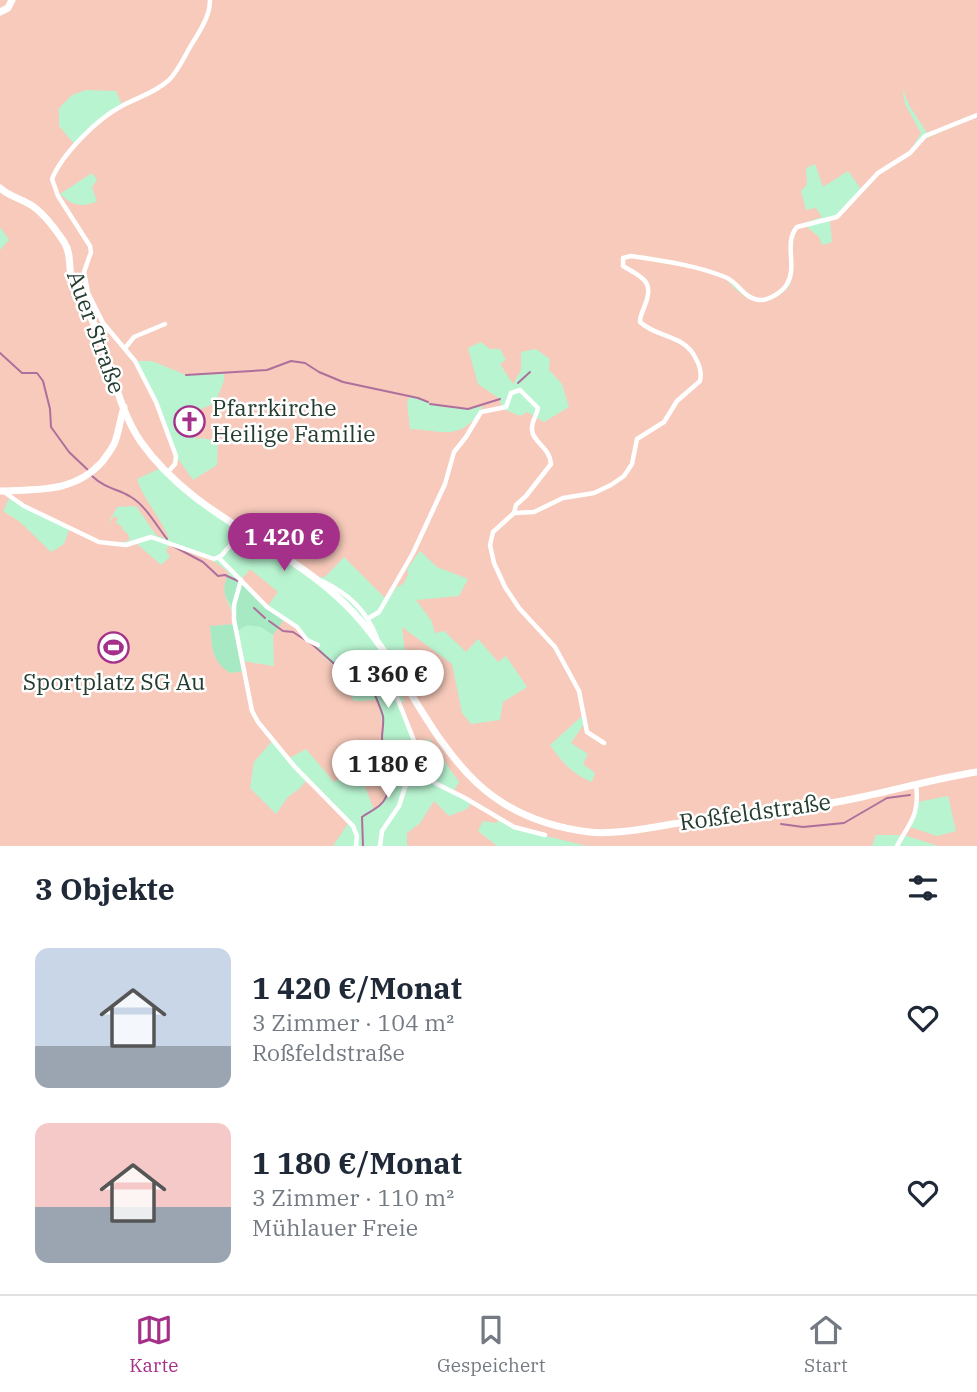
<!DOCTYPE html>
<html lang="de">
<meta charset="utf-8">
<style>
:root{--surface:#fff;--page:#f6f6f7;--text:#1f2937;--muted:#747a83;--line:#e0e1e3;--accent:#a4308a}
body{margin:0;font-family:"IBM Plex Serif",serif;background:var(--page);color:var(--text);height:100vh;display:flex;flex-direction:column;font-size:26px;white-space:nowrap}
*{box-sizing:border-box;margin:0}
p{font-size:23px;color:var(--muted)}
.icon{flex:none;width:38px;height:38px;fill:none;stroke:currentColor;stroke-width:2;stroke-linecap:round;stroke-linejoin:round}
.map{position:relative;height:846px;overflow:hidden}
.drawer{display:flex;flex-direction:column;background:var(--surface);flex:1}
.drawer>*{flex:none}
.price{position:absolute;translate:-50% -60px;padding:0 16px;border-radius:24px;background:#fff;color:#222;font-size:23px;line-height:46px;filter:drop-shadow(0 2px 4px #0008)}
.price::after{content:'';position:absolute;left:50%;top:42px;width:21px;height:16px;margin-left:-10px;background:inherit;clip-path:polygon(0 0,100% 0,50% 100%)}
.price.active{background:var(--accent);color:#fff}
ul{padding:0;list-style:none}
li{display:flex;align-items:center;gap:21px;height:175px;padding:0 35px}
li span{display:grid;place-items:center;flex:none;width:196px;height:140px;border-radius:14px;color:#555}
li>.icon{margin-inline-start:auto}
span .icon{width:84px;height:84px;fill:#fffc;stroke-width:1}
li b{font-size:30px}
h2{display:flex;justify-content:space-between;align-items:center;height:84px;padding:0 35px;font-size:30px}
.tabs{display:flex;justify-content:space-around;align-items:center;height:98px;border-top:2px solid var(--line);background:var(--surface);font-size:19px;color:var(--muted)}
.tabs a{display:grid;justify-items:center;gap:4px}
.tabs .active{color:var(--accent)}
.map>svg:first-child{display:block}
.built{fill:#a6e9c2}
.green{fill:#f7cabb;fill-rule:evenodd}
.lines{fill:none;stroke-linecap:round;stroke-linejoin:round}
.stream{stroke:#ae6f9c;stroke-width:2}
.minor{stroke:#fff;stroke-width:4.5}
.secondary{stroke:#fff;stroke-width:7}
.labels{text-anchor:middle;stroke-width:5;stroke-linejoin:round;paint-order:stroke}
.street-label{font-size:23px;fill:#253d30;stroke:#fff}
.poi-label{font-size:23px;fill:#253d30;stroke:#fff;text-anchor:start}
</style>
<div class="map">
<svg width="977" height="846" viewBox="0 0 977 846">
<rect width="100%" height="100%" fill="#b9f4d1"/>
<path class="built" d="M227,576L241,580L284,620L273,635L261,627L248,625L236,631L245,671L230,673L217,664L212,647L210,626L234,624L233,610L225,595L223,583Z"/>
<g class="green">
<path d="M0,0H977V114L927,133L909,105L902,88L905,104L921,133L910,151L887,165L861,189L848,171L823,187L815,164L806,168L807,184L801,191L806,210L816,208L822,217L798,225L792,231C786,253 799,278 776,293C768,297 764,301 755,297C743,292 736,279 723,275C742,301 767,313 790,285C797,266 787,244 799,227H807L819,237L822,245L832,242L830,221L840,217L878,175L908,156L925,139L977,116V846H938L904,835H876L872,846H587L521,830L501,820L495,823L483,821L478,831L497,846H407V833L420,823L434,801L449,816L467,809L472,802L453,792L459,782L429,739L416,746L399,704L404,701L398,684L414,673L401,653L405,651L402,627L452,664L462,713L471,724L500,720L503,702L527,687L506,656L498,662L478,639L466,652L444,631L435,633L431,620L416,600L459,596L468,579L437,567L420,551L407,569L408,575L403,584L397,587L387,600L344,557L325,577H315L228,522L163,467L137,479C144,501 161,517 169,539L157,536L136,506L117,507L107,526L114,516L118,518L116,523L123,527L122,529L128,534L130,540L117,544L136,543L161,565L170,557L166,551L170,544C190,553 214,557 229,573C217,596 232,600 234,624L210,626C212,648 211,660 230,673L245,671L242,661L274,666L273,635L284,620L294,625L326,659L351,680L345,684L354,701L376,700C382,714 382,723 382,738C383,766 403,786 374,810L361,776L351,771L334,782L306,749L288,759L273,740L254,762L250,788L276,814L288,797L299,789L307,780L349,822L333,846H0V250L9,240L0,227ZM86,90L116,91L122,105L94,127L76,146L59,126V108L72,95ZM92,173L97,180L92,187L97,201C83,208 72,206 60,194ZM481,342L490,349H500L506,360L500,364L513,384L521,370V352L536,349L550,359L549,370L562,384L569,407L544,422L527,412L520,416L501,408L500,399L478,384L468,348ZM136,361H152L186,375L224,374V381L215,403L197,411L196,439L201,438L218,441L217,465L193,480L176,456L156,402ZM410,396L442,407L468,409L483,406C462,442 445,431 410,429L407,402ZM10,497L70,527L64,544L51,552L20,522L3,511ZM582,716L584,724L571,743L588,754L583,764L595,773L592,782C572,774 562,762 550,745ZM948,796L956,831L937,836L910,827L918,802Z"/>
<path d="M250,569L278,592L267,607L241,580Z"/>
</g>
<g class="lines">
<g class="stream">
<path d="M0,353L22,373H37L43,381L50,409L51,427L69,452L89,471"/>
<path d="M186,375L267,370L291,361L305,363L319,372L343,382L418,398L428,402"/>
<path d="M518,383L530,372"/>
<path d="M430,404L468,409L500,399"/>
<path d="M92,476C107,490 117,488 131,497C146,506 156,525 167,539"/>
<path d="M173,546L203,562L218,576L225,575L238,581"/>
<path d="M254,608L265,618"/>
<path d="M269,621L283,631L293,632L313,645L340,669L352,661L358,663C365,670 380,706 383,716C384,724 382,731 382,738C383,757 395,777 386,797C382,807 370,811 362,817L363,846"/>
<path d="M781,824L803,827L844,823L887,798L910,795"/>
</g>
<g class="minor">
<path d="M126,347L134,337L165,324"/>
<path d="M168,472L175,464L176,456L156,402L135,361L103,323L88,293L84,272L91,252L90,246L58,196L52,179C62,154 98,118 122,106C138,97 155,93 169,80C180,69 186,52 195,39C202,27 210,15 210,0"/>
<path d="M4,492L24,506L99,542L126,545L151,537L214,559L221,556L243,531"/>
<path d="M514,513L534,512L563,498L594,493L611,485L624,476L632,464L637,439L664,422L677,401L700,381C702,372 700,366 696,359C686,335 657,338 640,322C640,315 643,311 645,305C655,280 641,277 623,266V258L631,256C663,261 695,265 725,277C739,282 744,300 761,300C770,300 783,291 787,284C798,266 783,243 797,227L837,217L878,173L910,153L925,136L977,115"/>
<path d="M219,558L267,607L297,627L307,640L318,645"/>
<path d="M241,580L234,605V620L252,711L258,722L295,767L353,826L357,836L356,846"/>
<path d="M322,581C349,594 366,610 377,638"/>
<path d="M369,618L379,612L413,553L445,484L454,452L466,437L481,412L506,407L511,393L520,390L538,408C537,415 531,422 532,430C533,443 550,447 551,464L526,496L516,505L514,513L493,532L490,545L494,563L505,587L519,608L555,647L579,691L587,732L604,743"/>
<path d="M383,653L396,695L428,776L435,783L465,798L514,827L545,835"/>
<path d="M380,846L382,831L399,806L405,787L423,768"/>
<path d="M897,846C910,822 920,815 916,785"/>
</g>
<g class="secondary">
<path d="M0,12L8,8L12,0"/>
<path d="M0,188C10,197 23,199 34,207C46,216 56,230 64,242C72,254 68,267 72,280C78,298 91,314 98,333C112,368 119,410 141,442C193,516 283,543 345,604C399,656 423,732 477,783C508,812 548,827 589,832C618,835 651,827 680,823C741,816 802,810 862,797C900,789 938,778 977,772"/>
<path d="M0,491C38,489 74,493 102,462C107,455 114,447 116,439C119,429 121,417 124,407"/>
</g>
</g>
<defs>
<symbol id="church-ring" viewBox="-11 -11 22 22"><circle r="9.5" fill="#fff" stroke="#a4308a" stroke-width="1.5"/><path d="M-1.2-6h2.4v3.5h3.3v2.4h-3.3V6h-2.4V-.1h-3.3v-2.4h3.3Z" fill="#a4308a"/></symbol>
<symbol id="stadium-ring" viewBox="-11 -11 22 22"><circle r="9.5" fill="#fff" stroke="#a4308a" stroke-width="1.5"/><path d="M0-5a6.5 5 0 1 0 0 10a6.5 5 0 1 0 0-10ZM-3.5-1.8h7v3.6h-7Z" fill="#a4308a"/></symbol>
</defs>
<g fill-rule="evenodd">
<use href="#church-ring" x="172" y="404" width="35" height="35"/>
<use href="#stadium-ring" x="96" y="630" width="35" height="35"/>
</g>
<g class="labels">
<g class="street-label">
<text transform="translate(96 332) rotate(70)" y="8">Auer Straße</text>
<text transform="translate(755 812) rotate(-8)" y="8">Roßfeldstraße</text>
</g>
<g class="poi-label">
<text x="212" y="416">Pfarrkirche<tspan x="212" dy="26">Heilige Familie</tspan></text>
<text x="114" y="690" text-anchor="middle">Sportplatz SG Au</text>
</g>
</g>
</svg>
<b class="price active" style="left:284px;top:573px">1 420 €</b>
<b class="price" style="left:388px;top:710px">1 360 €</b>
<b class="price" style="left:388px;top:800px">1 180 €</b>
</div>
<section class="drawer">
<h2>3 Objekte<svg class="icon" aria-label="filters" viewBox="0 0 24 24"><path d="M4 7h16M4 17h16"/><circle cx="9" cy="7" r="2"/><circle cx="15" cy="17" r="2"/></svg></h2>
<ul>
<li><span style="background:linear-gradient(#c9d6e8 70%,#9aa5b1 0)"><svg class="icon" aria-label="home" viewBox="0 0 24 24"><path d="M3 11l9-7 9 7M6 9v11h12V9"/></svg></span><div><b>1 420 €/Monat</b><p>3 Zimmer · 104 m²</p><p>Roßfeldstraße</p></div><svg class="icon" aria-label="heart" viewBox="0 0 24 24"><path d="M12 20l-8-8c-3-5 5-10 8-4 3-6 11-1 8 4z"/></svg></li>
<li><span style="background:linear-gradient(#f6c9c9 60%,#9aa5b1 0)"><svg class="icon" aria-label="home" viewBox="0 0 24 24"><path d="M3 11l9-7 9 7M6 9v11h12V9"/></svg></span><div><b>1 180 €/Monat</b><p>3 Zimmer · 110 m²</p><p>Mühlauer Freie</p></div><svg class="icon" aria-label="heart" viewBox="0 0 24 24"><path d="M12 20l-8-8c-3-5 5-10 8-4 3-6 11-1 8 4z"/></svg></li>
</ul>
</section>
<nav class="tabs">
<a class="active"><svg class="icon" aria-label="map" viewBox="0 0 24 24"><path d="M3 6l6-2 6 2 6-2v14l-6 2-6-2-6 2zM9 4v14M15 6v14"/></svg>Karte</a>
<a><svg class="icon" aria-label="saved" viewBox="0 0 24 24"><path d="M7 4h10v16l-5-4-5 4z"/></svg>Gespeichert</a>
<a><svg class="icon" aria-label="home" viewBox="0 0 24 24"><path d="M3 11l9-7 9 7M6 9v11h12V9"/></svg>Start</a>
</nav>
